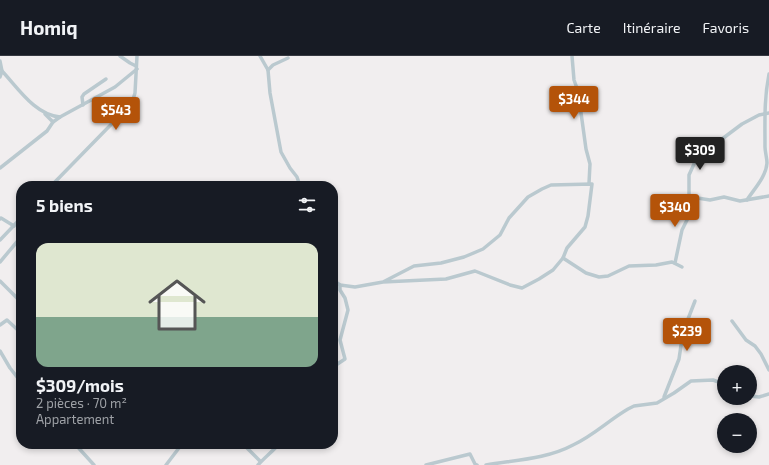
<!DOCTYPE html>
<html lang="fr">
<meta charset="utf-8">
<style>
:root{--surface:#171b24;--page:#20242c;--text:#f1f3f6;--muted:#9ea1a6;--line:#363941;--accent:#b45309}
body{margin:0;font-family:"Exo 2",sans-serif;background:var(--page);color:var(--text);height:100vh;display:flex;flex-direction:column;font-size:15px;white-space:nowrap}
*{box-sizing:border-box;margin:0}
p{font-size:13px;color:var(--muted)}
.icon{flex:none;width:22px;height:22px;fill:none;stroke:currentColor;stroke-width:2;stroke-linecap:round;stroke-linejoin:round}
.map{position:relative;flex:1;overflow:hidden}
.panel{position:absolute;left:16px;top:125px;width:322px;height:268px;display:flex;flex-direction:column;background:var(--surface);border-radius:16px;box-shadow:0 2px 6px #0003}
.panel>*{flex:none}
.controls{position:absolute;left:717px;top:309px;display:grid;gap:8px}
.controls a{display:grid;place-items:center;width:40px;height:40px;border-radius:50%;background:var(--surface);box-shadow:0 2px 6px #0003;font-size:20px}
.price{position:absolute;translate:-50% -34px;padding:0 9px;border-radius:4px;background:var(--accent);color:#fff;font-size:13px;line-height:26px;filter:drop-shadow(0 1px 2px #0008)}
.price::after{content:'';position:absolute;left:50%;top:24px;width:12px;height:9px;margin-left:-6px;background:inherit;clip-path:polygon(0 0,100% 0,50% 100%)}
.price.active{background:#222;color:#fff}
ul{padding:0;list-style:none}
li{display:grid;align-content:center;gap:8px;height:212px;padding:0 20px}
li+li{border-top:1px solid var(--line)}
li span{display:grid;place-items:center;height:124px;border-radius:12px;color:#555}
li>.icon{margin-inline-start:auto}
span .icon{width:72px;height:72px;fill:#fffc;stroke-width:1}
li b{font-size:17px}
h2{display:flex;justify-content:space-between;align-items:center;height:48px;padding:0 20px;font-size:17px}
header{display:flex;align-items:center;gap:24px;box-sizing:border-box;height:56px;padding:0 20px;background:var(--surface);border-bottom:1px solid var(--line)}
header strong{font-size:19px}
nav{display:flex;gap:22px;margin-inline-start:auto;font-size:14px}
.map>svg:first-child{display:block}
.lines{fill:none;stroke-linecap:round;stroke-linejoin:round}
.minor{stroke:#bac9cf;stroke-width:3.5}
</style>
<header>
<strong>Homiq</strong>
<nav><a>Carte</a><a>Itinéraire</a><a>Favoris</a></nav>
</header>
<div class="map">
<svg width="769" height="409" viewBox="0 0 769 409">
<rect width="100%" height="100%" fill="#f1eeef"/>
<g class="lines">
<g class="minor">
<path d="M120,0L130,7L136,10"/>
<path d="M260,0L268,14L270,37L281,96L290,112L297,121L300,130"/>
<path d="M572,0L574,24L578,35L586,93L590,108L589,127"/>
<path d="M0,5L2,15"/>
<path d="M268,14L273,9L288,2"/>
<path d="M0,21L2,15C18,32 35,59 60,61L115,31L137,13"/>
<path d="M83,49L82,41L84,38L106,23"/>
<path d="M769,57L759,59L742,68L722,83L703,88L689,119V139L691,141L710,144L724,141L740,145L769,140"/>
<path d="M45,58L53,66"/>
<path d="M0,112L47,75L53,66L60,61"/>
<path d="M51,130L132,47L135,37L137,0"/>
<path d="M747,144C754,133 766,121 767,107C767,102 765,96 765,91C765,65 764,43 769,18"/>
<path d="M0,163L1,162L14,170"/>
<path d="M0,184L21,162"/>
<path d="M563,202L586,217L599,221L608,220L629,210L656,209L672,206L682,211"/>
<path d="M0,206L21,181"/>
<path d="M675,207L682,174L690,158L691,141"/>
<path d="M333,224L340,229L355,231L383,226L446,223L475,215L510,229L522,232L539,223L553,214L563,202L567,192L585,171L588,160L592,128L551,129L542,133L528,141L509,162L500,179L483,193L464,201L441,207L414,210L383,226"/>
<path d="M0,225L19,244"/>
<path d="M732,265L746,284L755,290L761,298L769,314"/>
<path d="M0,269L7,264L21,277"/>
<path d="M0,295L10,312L21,326"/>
<path d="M333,311L345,303L340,284L348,254L345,242L340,234V229"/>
<path d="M750,340L759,341L769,338"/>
<path d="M664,341L679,303L684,269L688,263L695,245"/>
<path d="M75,388L94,409"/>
<path d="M197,388L216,391L230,388"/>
<path d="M235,388L246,391L260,405"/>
<path d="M166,409L182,388"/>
<path d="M258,409C264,402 272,396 279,388"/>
<path d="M426,409L470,398L475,408L477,409"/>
<path d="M486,409C515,404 547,403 573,389C593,380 609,364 628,353L634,350L657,347L674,337L691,325L713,324L724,328"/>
</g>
</g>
</svg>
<div class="controls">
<a>+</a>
<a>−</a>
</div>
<b class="price" style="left:574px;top:64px">$344</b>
<b class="price" style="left:116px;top:75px">$543</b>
<b class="price active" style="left:700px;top:115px">$309</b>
<b class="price" style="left:675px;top:172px">$340</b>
<b class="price" style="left:687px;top:296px">$239</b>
<section class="panel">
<h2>5 biens<svg class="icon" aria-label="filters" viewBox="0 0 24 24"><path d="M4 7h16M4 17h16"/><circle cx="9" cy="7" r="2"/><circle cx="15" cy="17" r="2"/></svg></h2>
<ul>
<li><span style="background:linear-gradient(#dfe7d0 60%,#7fa58c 0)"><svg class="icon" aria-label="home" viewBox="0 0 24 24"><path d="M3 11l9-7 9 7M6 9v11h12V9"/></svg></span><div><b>$309/mois</b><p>2 pièces · 70 m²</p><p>Appartement</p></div></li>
</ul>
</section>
</div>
